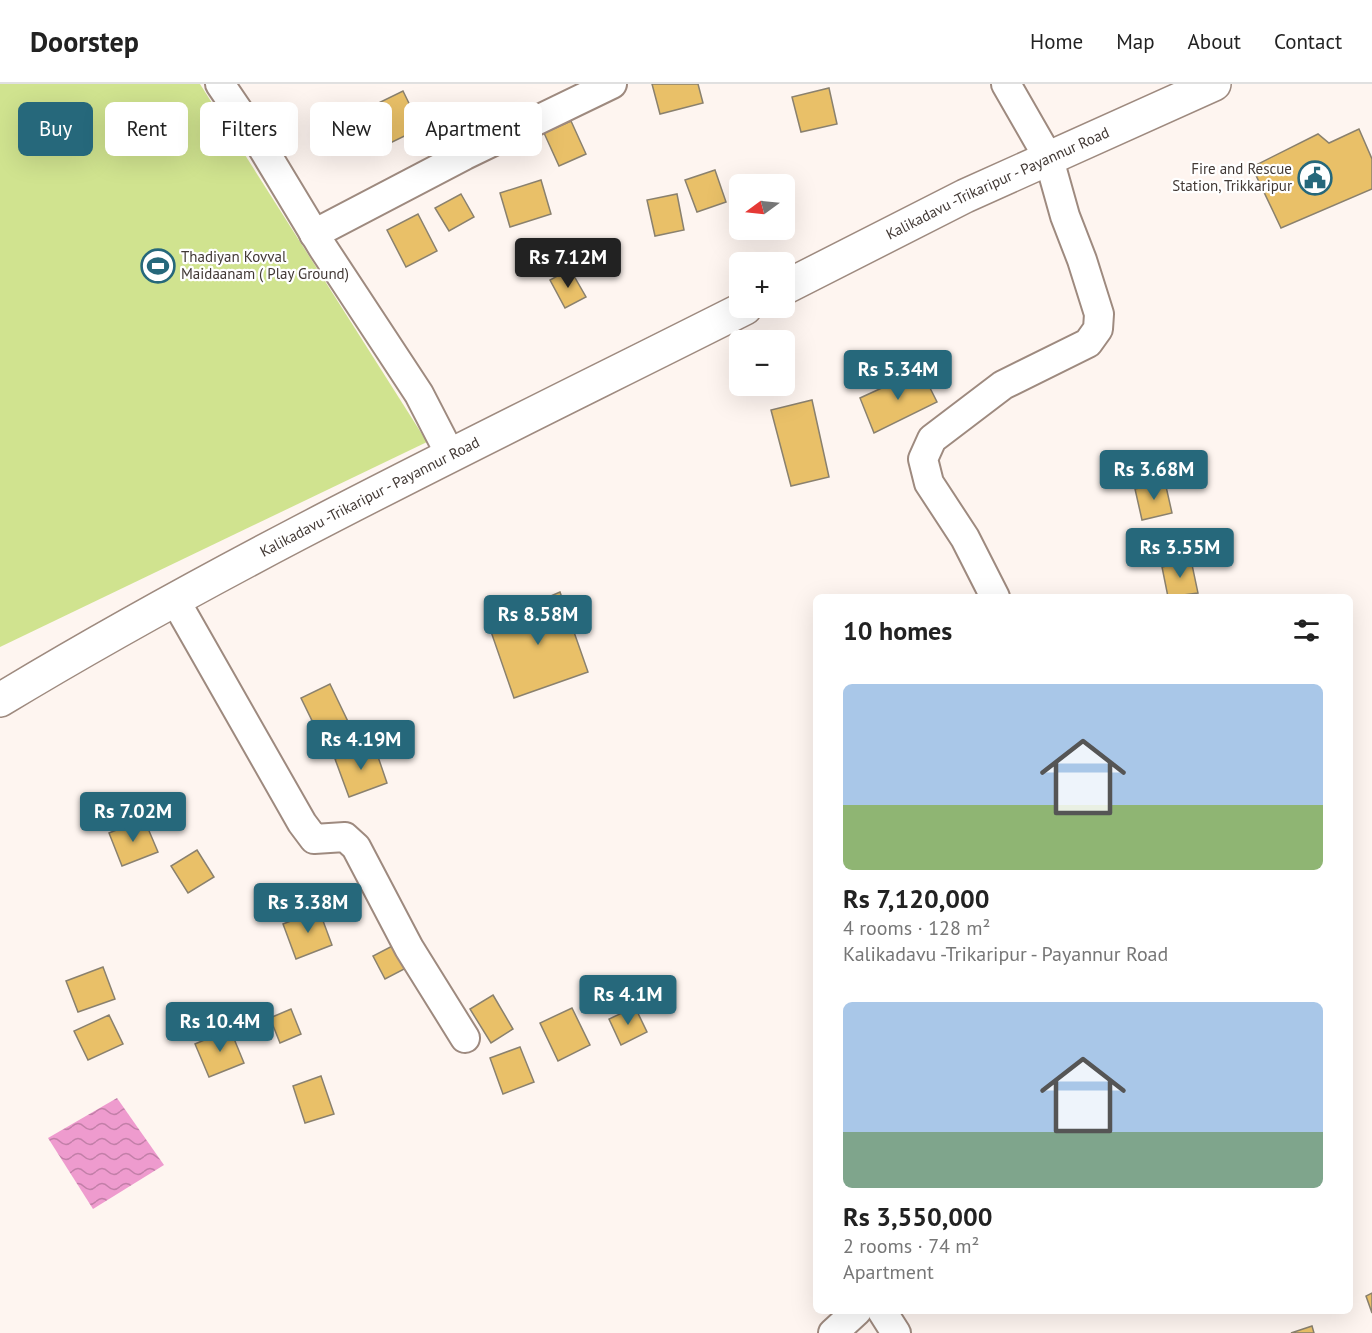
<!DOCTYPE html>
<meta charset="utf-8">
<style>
:root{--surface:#fff;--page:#f6f6f6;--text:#222;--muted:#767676;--line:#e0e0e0;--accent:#26687b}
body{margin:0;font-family:"PT Sans",sans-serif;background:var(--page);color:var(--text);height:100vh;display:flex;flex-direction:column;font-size:22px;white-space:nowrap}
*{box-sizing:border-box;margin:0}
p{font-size:20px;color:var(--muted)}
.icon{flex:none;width:33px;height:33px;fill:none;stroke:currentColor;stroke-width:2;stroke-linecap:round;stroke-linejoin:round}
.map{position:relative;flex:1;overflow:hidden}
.sheet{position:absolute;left:813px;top:510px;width:540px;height:720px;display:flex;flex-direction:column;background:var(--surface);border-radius:9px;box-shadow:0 6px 24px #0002}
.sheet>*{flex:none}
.banner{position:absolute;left:18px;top:18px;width:570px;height:54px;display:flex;gap:12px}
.needle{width:39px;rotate:255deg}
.buttons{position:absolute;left:729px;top:90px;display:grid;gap:12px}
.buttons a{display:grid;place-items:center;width:66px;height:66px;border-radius:9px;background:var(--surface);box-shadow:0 6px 24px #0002;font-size:30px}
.price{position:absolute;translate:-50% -51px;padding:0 14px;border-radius:6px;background:var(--accent);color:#fff;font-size:20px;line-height:39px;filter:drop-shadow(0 2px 3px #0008)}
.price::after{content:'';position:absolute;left:50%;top:36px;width:18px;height:14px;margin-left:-9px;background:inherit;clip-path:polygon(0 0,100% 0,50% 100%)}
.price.selected{background:#222;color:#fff}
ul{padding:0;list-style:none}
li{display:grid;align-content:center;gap:12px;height:318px;padding:0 30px}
li span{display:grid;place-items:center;height:186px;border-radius:9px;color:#555}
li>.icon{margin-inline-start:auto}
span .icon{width:108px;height:108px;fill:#fffc;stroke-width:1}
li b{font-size:26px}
h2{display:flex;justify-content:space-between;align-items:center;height:72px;padding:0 30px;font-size:26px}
.pill{padding:0 21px;border-radius:9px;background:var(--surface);box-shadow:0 6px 24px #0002;font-size:21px;line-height:54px}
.pill.selected{background:var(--accent);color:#fff}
header{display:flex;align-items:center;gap:36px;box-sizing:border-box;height:84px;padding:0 30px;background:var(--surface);border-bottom:2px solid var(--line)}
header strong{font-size:28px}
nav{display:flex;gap:33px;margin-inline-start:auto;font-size:21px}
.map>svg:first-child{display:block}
.pitch{fill:#d0e38f}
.water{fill:url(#water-waves)}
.building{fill:#e9c068;stroke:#8a816e;stroke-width:1.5}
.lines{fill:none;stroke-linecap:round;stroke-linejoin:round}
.minor-casing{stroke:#9e8a7f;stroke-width:32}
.secondary-casing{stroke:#9e8a7f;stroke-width:36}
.minor{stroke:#fff;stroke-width:28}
.secondary{stroke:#fff;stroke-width:33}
.labels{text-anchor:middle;stroke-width:4.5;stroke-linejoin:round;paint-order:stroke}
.poi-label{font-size:15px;fill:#423935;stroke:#fff;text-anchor:end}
.street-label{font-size:15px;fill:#423935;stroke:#fff}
</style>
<header>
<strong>Doorstep</strong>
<nav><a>Home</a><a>Map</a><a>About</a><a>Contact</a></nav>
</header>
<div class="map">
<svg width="1372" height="1249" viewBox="0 0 1372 1249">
<defs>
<pattern id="water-waves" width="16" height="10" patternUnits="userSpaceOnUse" patternTransform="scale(1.5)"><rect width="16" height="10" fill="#ee9bce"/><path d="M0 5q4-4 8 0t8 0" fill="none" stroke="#c27fa8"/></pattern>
</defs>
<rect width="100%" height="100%" fill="#fef5f0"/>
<path class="pitch" d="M0,0H200L427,358L0,563Z"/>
<path class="water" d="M117,1014L164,1081L93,1125L48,1054Z"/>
<g class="building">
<path d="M652,0H698L703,19L660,30Z"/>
<path d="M829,4L837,40L801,48L792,13Z"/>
<path d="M403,7L421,44L380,64L362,27Z"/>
<path d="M571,37L586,70L559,82L544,49Z"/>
<path d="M1359,45L1372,75V105L1281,144L1252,83L1318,50L1329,59Z"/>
<path d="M715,86L726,118L697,128L685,96Z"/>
<path d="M541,96L551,130L510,143L500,109Z"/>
<path d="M461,110L474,133L449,147L435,124Z"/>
<path d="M677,110L684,146L655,152L647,116Z"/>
<path d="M418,130L437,167L406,183L387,146Z"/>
<path d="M570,185L586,213L565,224L550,196Z"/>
<path d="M921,286L937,318L874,349L860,314Z"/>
<path d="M812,316L829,393L791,402L771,326Z"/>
<path d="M1165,398L1172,429L1142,436L1135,405Z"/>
<path d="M1191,476L1198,509L1168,513L1162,483Z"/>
<path d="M560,508L588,588L514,614L488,539Z"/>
<path d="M330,600L352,646L323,659L301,614Z"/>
<path d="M374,661L387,699L349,713L335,675Z"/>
<path d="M144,735L158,768L122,782L109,749Z"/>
<path d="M197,766L214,793L188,809L171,782Z"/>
<path d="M319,826L332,861L296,875L283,840Z"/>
<path d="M398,859L410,882L385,895L373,872Z"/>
<path d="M103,883L115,915L78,928L66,897Z"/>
<path d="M493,911L513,945L491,959L470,925Z"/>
<path d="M635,923L647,948L621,961L609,935Z"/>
<path d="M572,924L590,961L558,977L540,939Z"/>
<path d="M291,925L301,950L280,959L270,934Z"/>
<path d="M109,931L123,960L88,976L74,947Z"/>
<path d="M230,945L244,979L209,993L195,960Z"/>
<path d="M520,963L534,998L503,1010L490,974Z"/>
<path d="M321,992L334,1030L305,1039L293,1002Z"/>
<path d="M1372,1209V1229L1366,1212Z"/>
<path d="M1312,1242L1314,1249H1291Z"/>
</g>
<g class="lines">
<defs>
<g id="minor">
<path d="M220,0L256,53L323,164L419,310L451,372"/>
<path d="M314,150L465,71L612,0"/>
<path d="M995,513L965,454L929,399L923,375L932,355L1003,301L1088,259L1098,245L1099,230L1082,176L1065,132L1049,75L1006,0"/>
<path d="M175,516L302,739L314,755L345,753L356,763L409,864L465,954"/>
<path d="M882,1227L896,1249"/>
<path d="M833,1249L857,1227"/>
</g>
<g id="secondary">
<path id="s1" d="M784,204L965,112L1214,0"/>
<path id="s2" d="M0,616C240,471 495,350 745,224"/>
</g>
</defs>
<use href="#minor" class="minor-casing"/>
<use href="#secondary" class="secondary-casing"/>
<use href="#minor" class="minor"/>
<use href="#secondary" class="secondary"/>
</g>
<defs>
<symbol id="civic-ring" viewBox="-11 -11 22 22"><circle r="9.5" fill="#fff" stroke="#26687b" stroke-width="1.5"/><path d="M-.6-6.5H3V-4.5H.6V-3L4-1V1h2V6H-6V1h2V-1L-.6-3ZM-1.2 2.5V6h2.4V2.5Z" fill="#26687b"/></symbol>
<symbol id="stadium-ring" viewBox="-11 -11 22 22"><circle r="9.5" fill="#fff" stroke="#26687b" stroke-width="1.5"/><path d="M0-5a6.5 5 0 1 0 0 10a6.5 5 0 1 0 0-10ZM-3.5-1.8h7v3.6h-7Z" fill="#26687b"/></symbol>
</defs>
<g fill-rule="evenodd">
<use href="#civic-ring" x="1296" y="75" width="38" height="38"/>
<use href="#stadium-ring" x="139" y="163" width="38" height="38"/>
</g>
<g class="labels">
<g class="poi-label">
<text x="1292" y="90">Fire and Rescue<tspan x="1292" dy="17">Station, Trikkaripur</tspan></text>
<text x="181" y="178" text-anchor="start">Thadiyan Kovval<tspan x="181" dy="17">Maidaanam ( Play Ground)</tspan></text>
</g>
<g class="street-label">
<text dy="5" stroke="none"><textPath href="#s1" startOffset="238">Kalikadavu -Trikaripur - Payannur Road</textPath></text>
<text dy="5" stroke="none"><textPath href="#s2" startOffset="422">Kalikadavu -Trikaripur - Payannur Road</textPath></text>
</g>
</g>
</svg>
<div class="buttons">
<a><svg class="needle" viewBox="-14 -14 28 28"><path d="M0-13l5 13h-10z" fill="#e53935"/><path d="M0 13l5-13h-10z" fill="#767676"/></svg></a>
<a>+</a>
<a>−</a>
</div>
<b class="price selected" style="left:568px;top:205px">Rs 7.12M</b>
<b class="price" style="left:898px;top:317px">Rs 5.34M</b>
<b class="price" style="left:1154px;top:417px">Rs 3.68M</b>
<b class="price" style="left:1180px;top:495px">Rs 3.55M</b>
<b class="price" style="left:538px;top:562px">Rs 8.58M</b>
<b class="price" style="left:361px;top:687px">Rs 4.19M</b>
<b class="price" style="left:133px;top:759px">Rs 7.02M</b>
<b class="price" style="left:308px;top:850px">Rs 3.38M</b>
<b class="price" style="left:628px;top:942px">Rs 4.1M</b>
<b class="price" style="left:220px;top:969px">Rs 10.4M</b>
<div class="banner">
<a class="pill selected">Buy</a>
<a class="pill">Rent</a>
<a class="pill">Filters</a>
<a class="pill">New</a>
<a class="pill">Apartment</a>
</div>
<section class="sheet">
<h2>10 homes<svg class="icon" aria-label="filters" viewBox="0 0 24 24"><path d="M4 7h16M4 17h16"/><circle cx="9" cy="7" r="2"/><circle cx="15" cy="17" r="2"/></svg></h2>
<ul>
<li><span style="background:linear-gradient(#a9c7e8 65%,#8fb573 0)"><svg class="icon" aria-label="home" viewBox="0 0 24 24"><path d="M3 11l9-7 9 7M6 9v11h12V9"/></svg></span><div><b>Rs 7,120,000</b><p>4 rooms · 128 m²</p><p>Kalikadavu -Trikaripur - Payannur Road</p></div></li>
<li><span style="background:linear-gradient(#a9c7e8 70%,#7fa58c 0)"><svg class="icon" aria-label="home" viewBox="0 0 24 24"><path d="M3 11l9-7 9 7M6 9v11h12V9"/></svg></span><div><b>Rs 3,550,000</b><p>2 rooms · 74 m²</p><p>Apartment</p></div></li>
</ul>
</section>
</div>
